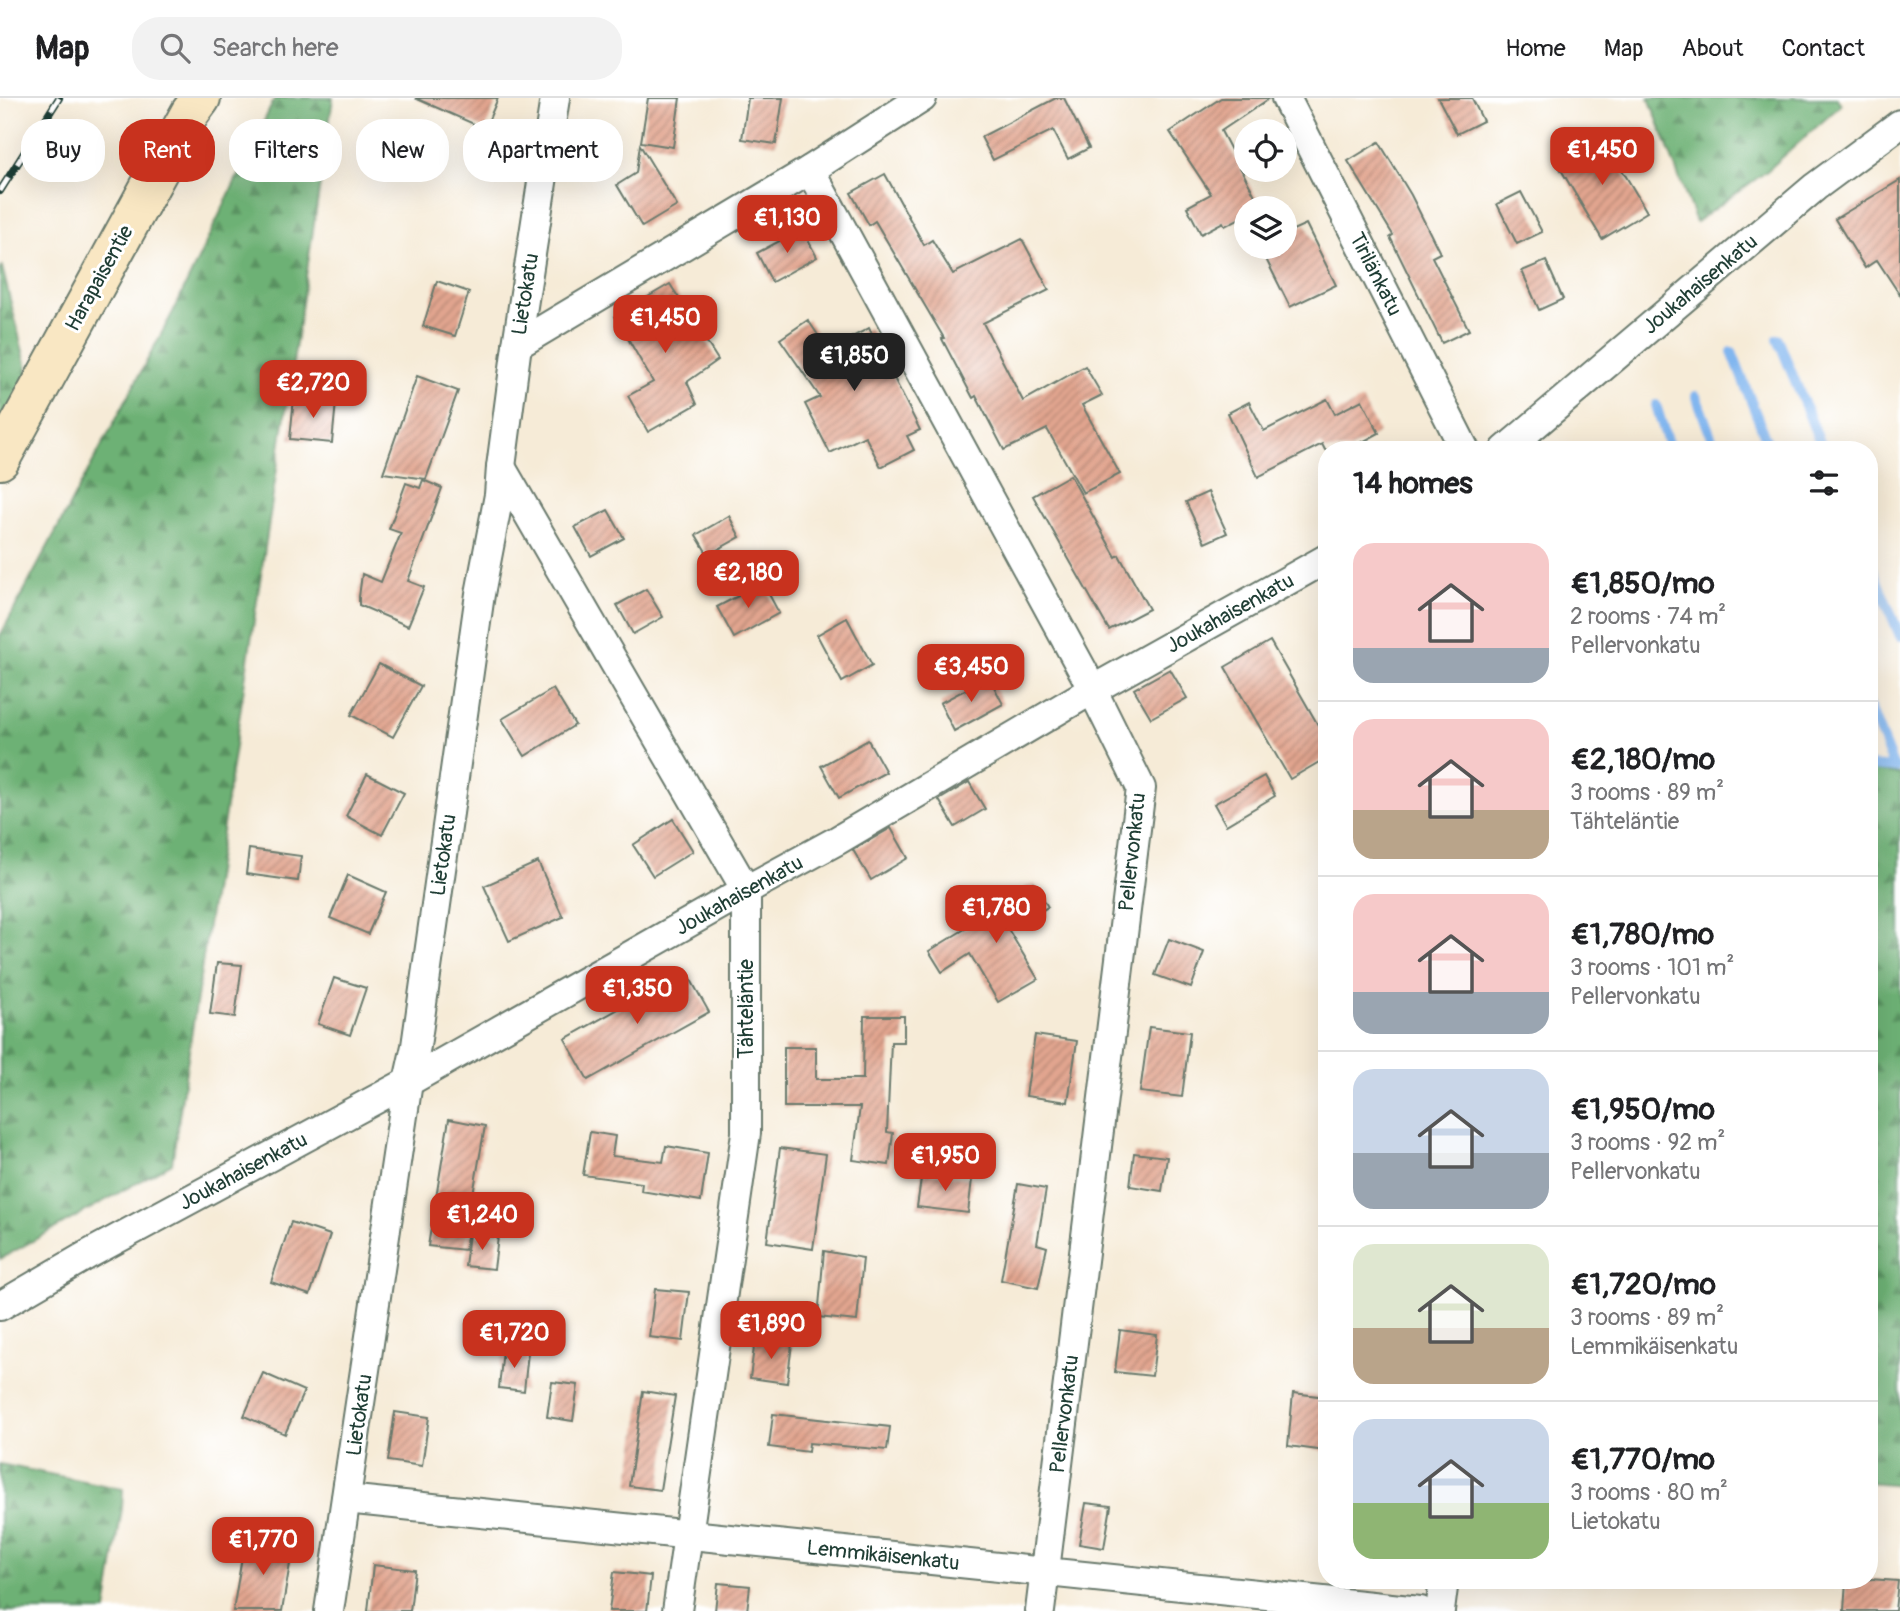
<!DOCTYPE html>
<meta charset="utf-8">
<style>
:root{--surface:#fff;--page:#f2f2f2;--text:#202124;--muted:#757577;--line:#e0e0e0;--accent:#c8321e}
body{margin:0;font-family:Pangolin,sans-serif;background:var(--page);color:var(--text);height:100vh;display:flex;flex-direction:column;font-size:26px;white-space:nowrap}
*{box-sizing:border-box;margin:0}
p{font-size:23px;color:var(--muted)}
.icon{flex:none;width:38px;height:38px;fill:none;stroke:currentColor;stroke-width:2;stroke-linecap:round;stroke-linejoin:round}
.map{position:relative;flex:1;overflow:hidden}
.details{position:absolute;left:1318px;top:343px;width:560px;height:1148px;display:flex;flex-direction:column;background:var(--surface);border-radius:28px;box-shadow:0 7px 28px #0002}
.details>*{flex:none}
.hud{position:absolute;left:21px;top:21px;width:665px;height:63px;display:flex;gap:14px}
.controls{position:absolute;left:1234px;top:21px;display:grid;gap:14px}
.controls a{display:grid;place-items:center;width:63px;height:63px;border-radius:50%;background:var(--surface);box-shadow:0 7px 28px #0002;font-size:35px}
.price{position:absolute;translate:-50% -60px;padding:0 16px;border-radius:14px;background:var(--accent);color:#fff;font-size:23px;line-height:46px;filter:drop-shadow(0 2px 4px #0008)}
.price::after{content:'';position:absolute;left:50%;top:42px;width:21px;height:16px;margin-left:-10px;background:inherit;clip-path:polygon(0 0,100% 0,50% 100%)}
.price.selected{background:#222;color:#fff}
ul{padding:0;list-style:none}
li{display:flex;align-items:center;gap:21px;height:175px;padding:0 35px}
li+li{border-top:2px solid var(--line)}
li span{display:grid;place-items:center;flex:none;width:196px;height:140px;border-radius:21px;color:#555}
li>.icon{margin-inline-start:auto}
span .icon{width:84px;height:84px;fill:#fffc;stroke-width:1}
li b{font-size:30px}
h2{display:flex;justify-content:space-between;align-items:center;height:84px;padding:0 35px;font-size:30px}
.tag{padding:0 24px;border-radius:28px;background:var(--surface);box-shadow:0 7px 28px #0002;font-size:24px;line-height:63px}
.tag.selected{background:var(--accent);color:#fff}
header{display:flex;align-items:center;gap:42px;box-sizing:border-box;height:98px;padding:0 35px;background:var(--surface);border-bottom:2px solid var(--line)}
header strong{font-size:33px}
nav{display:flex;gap:38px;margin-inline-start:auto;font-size:24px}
.search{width:490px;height:63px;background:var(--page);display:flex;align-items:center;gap:18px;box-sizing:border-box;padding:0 24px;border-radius:28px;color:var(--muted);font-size:26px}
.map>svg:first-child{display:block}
.forest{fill:url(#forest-firs);stroke:#467754;stroke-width:2}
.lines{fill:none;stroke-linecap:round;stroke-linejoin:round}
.stream{stroke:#81b6ef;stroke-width:10}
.building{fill:url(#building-hatch)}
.street-casing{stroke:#6a7a6d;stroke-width:32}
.secondary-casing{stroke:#6a7a6d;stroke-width:42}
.street{stroke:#fff;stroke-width:28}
.secondary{stroke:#f9e7c3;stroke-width:38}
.rail-casing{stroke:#1f3d34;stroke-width:8}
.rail{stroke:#fff;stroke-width:5;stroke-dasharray:16;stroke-linecap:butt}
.labels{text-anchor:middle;stroke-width:6;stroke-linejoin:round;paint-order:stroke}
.street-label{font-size:21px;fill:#1f3d34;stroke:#fff}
</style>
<header>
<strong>Map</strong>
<div class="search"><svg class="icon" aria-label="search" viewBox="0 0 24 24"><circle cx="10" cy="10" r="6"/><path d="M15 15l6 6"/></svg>Search here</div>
<nav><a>Home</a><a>Map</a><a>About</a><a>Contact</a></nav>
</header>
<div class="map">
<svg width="1900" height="1513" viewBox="0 0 1900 1513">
<defs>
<pattern id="forest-firs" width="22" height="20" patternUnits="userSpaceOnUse" patternTransform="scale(1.75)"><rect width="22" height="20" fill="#6db174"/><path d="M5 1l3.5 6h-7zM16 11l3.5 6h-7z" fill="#599160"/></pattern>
<pattern id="building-hatch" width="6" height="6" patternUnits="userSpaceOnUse" patternTransform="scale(1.75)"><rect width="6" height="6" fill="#e2a58f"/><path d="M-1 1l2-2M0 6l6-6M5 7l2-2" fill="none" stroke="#b78876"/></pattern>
</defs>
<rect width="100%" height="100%" fill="#fff"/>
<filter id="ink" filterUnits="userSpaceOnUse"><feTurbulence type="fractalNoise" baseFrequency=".0143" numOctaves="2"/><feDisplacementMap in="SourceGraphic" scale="14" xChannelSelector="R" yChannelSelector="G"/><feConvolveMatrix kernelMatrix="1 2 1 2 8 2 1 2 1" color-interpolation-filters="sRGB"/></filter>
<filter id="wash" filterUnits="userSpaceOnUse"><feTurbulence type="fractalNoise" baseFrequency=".00686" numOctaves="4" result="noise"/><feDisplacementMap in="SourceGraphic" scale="28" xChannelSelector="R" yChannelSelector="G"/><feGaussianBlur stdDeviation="1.57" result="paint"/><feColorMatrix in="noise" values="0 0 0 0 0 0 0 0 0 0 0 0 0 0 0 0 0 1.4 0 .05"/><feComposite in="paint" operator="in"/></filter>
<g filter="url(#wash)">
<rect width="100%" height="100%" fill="#f6ebd7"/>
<g class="forest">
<path d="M275,0H333L172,1065L0,1161V538L173,214Z"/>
<path d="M1649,0H1837L1841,7L1767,73L1696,124Z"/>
<path d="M2,169L30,282L0,329V172Z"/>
<path d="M1869,672L1900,676V1387L1869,1384Z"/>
<path d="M0,1366L123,1391L122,1410L106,1513H0Z"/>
</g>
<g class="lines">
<g class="stream">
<path d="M1778,241L1823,352"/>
<path d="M1732,254L1770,352"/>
<path d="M1696,298L1716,352"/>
<path d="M1656,307L1670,352"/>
<path d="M1869,463L1900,538"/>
<path d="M1869,607L1894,670"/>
<path d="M1869,668L1896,670"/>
</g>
</g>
<g id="blocks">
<g class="building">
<path d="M415,0H498L485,31Z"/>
<path d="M648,0H680L673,49L641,44Z"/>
<path d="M748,0H783L776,46L742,41Z"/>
<path d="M1056,0H1064L1089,50L1068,61L1053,32L993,62L981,39Z"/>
<path d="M1221,0H1270L1221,33L1261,109L1246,110V117L1225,128L1223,124L1201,136L1187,109L1211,96L1170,34Z"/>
<path d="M1438,0H1472L1483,23L1457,36Z"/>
<path d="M1602,38L1647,114L1602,141L1557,65Z"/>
<path d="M1379,44L1411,97L1440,155L1432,159L1469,232L1442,245L1390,139L1393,137L1348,63Z"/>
<path d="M640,47L677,108L642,129L617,87L636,75Z"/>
<path d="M885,76L924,147L932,142L953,176L1022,141L1049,192L983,225L1023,303L1085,268L1102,297L1082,307L1120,376L1083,395L1047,331L1004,352L976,298L973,300L942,241L944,240L875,123L869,127L851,95Z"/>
<path d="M1900,82V197L1877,162L1865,170L1835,121Z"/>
<path d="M1521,94L1542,134L1517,146L1497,106Z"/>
<path d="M1306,126L1336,187L1290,209L1260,149H1284V136Z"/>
<path d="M802,131L817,159L772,184L757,155Z"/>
<path d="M1546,163L1563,201L1539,212L1522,173Z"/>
<path d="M437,183L469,194L455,238L423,228Z"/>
<path d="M670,186L718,262L687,284L697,306L648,334L628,298L653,284L615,218Z"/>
<path d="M808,222L828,252L869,230L920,332L907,338L914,352L881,369L865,338L830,355L805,306L820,299L780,241Z"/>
<path d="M417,278L458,293L426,381L383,375Z"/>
<path d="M294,300L336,304L332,345L290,341Z"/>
<path d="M1327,301L1335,316L1362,302L1379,335L1348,352H1325L1322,346L1258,379L1228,315L1249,304L1264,333Z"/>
<path d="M1070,377L1116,459L1119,457L1149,511L1109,532L1033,398Z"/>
<path d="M423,382L442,390L408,483L424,489L408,528L359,507V499L362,476L381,484L401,435L389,431L406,385L420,390Z"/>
<path d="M1208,394L1227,435L1205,445L1186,404Z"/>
<path d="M608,412L624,440L591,458L575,429Z"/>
<path d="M729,418L740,439L708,457L696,437Z"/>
<path d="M763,485L779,515L734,540L717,509Z"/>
<path d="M646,491L663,519L633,536L617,507Z"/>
<path d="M847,520L872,567L842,584L817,537Z"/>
<path d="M1270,543L1326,641V660L1290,681L1225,569Z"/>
<path d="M379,566L421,588L393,639L351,617Z"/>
<path d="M1170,571L1187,600L1151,620L1134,591Z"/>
<path d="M989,579L1003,606L954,633L940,605Z"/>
<path d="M553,591L575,627L525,658L502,621Z"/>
<path d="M868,642L886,674L839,700L821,668Z"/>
<path d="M367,676L404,695L382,737L346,718Z"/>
<path d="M1264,678L1275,698L1226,727L1214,706Z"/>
<path d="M969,684L985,711L955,729L939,702Z"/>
<path d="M673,721L693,753L653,778L633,747Z"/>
<path d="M891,730L908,760L871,782L853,752Z"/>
<path d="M249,751L301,758L298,783L246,776Z"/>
<path d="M538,764L563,819L509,843L484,788Z"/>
<path d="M348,777L386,794L368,836L330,820Z"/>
<path d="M1034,785L1048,809L1008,831L1038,881L998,904L970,856L942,874L929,853L1004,807L1002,803Z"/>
<path d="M1169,841L1204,854L1191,890L1155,877Z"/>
<path d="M217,865L242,867L235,919L210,916Z"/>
<path d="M686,873L709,914L588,982L565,941Z"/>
<path d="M334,880L366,890L350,937L318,926Z"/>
<path d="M864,918H904V944H891L887,1034L893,1035L889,1067L853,1062L860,1009H784V949H816V981H863Z"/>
<path d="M1149,929L1190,934L1182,999L1140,994Z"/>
<path d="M1035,937L1077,943L1068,1004L1026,998Z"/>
<path d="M449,1021L485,1028L474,1091L465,1152L428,1148Z"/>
<path d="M590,1034L615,1038L612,1058L663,1064L666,1048L708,1055L701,1103L641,1093L642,1085L583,1077Z"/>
<path d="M780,1050L826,1056L813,1151L767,1144Z"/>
<path d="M1134,1055L1167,1059L1162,1093L1130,1088Z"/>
<path d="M922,1074L972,1081L968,1115L917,1109Z"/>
<path d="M1018,1086L1046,1091L1037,1146L1047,1149L1038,1190L1001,1182Z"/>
<path d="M291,1124L330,1137L310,1197L271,1184Z"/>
<path d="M469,1136L498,1139L494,1171L465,1168Z"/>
<path d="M824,1153L863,1160L857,1223L818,1219Z"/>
<path d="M655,1191L689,1194L683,1243L649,1239Z"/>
<path d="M1120,1232L1157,1237L1152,1278L1115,1274Z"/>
<path d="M755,1242L792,1246L787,1285L750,1280Z"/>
<path d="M503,1251L528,1254L524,1293L499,1290Z"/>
<path d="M263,1275L304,1293L285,1336L244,1318Z"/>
<path d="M552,1284L578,1287L573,1323L547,1319Z"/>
<path d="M643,1293L675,1298L660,1392L629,1388Z"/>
<path d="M1293,1295L1326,1299V1353L1288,1348Z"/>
<path d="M395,1314L429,1319L422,1368L388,1363Z"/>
<path d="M773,1316L890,1329L887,1352L809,1345L808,1354L769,1349Z"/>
<path d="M1086,1405L1111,1408L1104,1450L1079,1446Z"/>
<path d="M245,1441L293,1448L282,1513H233Z"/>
<path d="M373,1467L415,1472L410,1513H368Z"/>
<path d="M614,1474L651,1478L647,1513H609Z"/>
<path d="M1869,1481L1898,1483L1895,1513H1844L1846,1482Z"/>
<path d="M718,1485L750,1488L747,1513H715Z"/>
</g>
</g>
</g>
<g filter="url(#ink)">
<use href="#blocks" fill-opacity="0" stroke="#6a7a6d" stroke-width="2"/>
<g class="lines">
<defs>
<g id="street">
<path d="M1286,0L1465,352"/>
<path d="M810,72L1083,573L1141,690L1040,1513"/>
<path d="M517,247L810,72L922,0"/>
<path d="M1505,352L1815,89L1900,26"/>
<path d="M501,369L746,792V1035L677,1513"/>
<path d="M0,1208L89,1156L408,984L746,792L838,742L1092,592L1326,461"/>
<path d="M346,1401L1420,1513"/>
<path d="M329,1513L408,984L416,948L480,496L499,397L501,369L517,247L555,0"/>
<path d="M1440,1513L1444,1482"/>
</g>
<path id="secondary" d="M0,362L190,15L201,0"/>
</defs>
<use href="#street" class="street-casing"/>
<use href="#secondary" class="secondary-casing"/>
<use href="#street" class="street"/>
<use href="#secondary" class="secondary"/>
<defs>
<path id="rail" d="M0,93L59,0"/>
</defs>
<use href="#rail" class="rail-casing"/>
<use href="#rail" class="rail"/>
</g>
</g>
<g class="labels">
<g class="street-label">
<text transform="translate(1376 176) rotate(63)" y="7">Tirilänkatu</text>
<text transform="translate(99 180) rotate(-61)" y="7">Harapaisentie</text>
<text transform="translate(1700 186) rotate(-40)" y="7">Joukahaisenkatu</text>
<text transform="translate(525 196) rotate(-81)" y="7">Lietokatu</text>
<text transform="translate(1230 515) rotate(-29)" y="7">Joukahaisenkatu</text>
<text transform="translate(1132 754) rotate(-84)" y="7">Pellervonkatu</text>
<text transform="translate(443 757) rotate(-82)" y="7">Lietokatu</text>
<text transform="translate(739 797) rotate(-29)" y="7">Joukahaisenkatu</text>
<text transform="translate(746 911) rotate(-90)" y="7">Tähteläntie</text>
<text transform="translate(243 1073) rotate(-28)" y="7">Joukahaisenkatu</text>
<text transform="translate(1064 1316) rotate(-83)" y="7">Pellervonkatu</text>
<text transform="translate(359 1317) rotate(-82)" y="7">Lietokatu</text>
<text transform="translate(883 1457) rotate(6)" y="7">Lemmikäisenkatu</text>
</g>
</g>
</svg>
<div class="controls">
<a><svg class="icon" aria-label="locate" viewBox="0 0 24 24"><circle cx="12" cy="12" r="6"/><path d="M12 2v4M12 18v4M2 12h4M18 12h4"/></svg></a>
<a><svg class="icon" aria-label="layers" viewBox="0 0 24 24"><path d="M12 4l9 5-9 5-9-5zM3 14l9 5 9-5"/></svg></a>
</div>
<b class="price" style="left:1602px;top:89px">€1,450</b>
<b class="price" style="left:787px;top:157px">€1,130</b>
<b class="price" style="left:665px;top:257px">€1,450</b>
<b class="price selected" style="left:854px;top:295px">€1,850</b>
<b class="price" style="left:313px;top:322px">€2,720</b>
<b class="price" style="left:748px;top:512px">€2,180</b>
<b class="price" style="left:971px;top:606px">€3,450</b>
<b class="price" style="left:996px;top:847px">€1,780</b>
<b class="price" style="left:637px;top:928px">€1,350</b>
<b class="price" style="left:945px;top:1095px">€1,950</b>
<b class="price" style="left:482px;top:1154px">€1,240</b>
<b class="price" style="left:771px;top:1263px">€1,890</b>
<b class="price" style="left:514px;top:1272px">€1,720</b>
<b class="price" style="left:263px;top:1479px">€1,770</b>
<div class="hud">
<a class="tag">Buy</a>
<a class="tag selected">Rent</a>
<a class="tag">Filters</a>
<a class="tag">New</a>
<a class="tag">Apartment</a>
</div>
<section class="details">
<h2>14 homes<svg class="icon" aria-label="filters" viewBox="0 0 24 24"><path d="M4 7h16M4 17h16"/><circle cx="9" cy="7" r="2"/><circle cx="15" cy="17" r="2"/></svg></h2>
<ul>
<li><span style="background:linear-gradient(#f6c9c9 75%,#9aa5b1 0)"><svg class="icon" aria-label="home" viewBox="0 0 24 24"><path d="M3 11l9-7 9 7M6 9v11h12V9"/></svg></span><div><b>€1,850/mo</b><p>2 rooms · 74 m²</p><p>Pellervonkatu</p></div></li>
<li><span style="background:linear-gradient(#f6c9c9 65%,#b9a48a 0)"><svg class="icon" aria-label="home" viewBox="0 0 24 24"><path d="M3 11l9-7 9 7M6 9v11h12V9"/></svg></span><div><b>€2,180/mo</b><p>3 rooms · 89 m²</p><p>Tähteläntie</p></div></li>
<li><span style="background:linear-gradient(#f6c9c9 70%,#9aa5b1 0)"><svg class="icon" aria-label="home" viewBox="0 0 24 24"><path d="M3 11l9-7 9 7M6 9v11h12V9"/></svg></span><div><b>€1,780/mo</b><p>3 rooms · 101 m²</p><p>Pellervonkatu</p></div></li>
<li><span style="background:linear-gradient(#c9d6e8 60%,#9aa5b1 0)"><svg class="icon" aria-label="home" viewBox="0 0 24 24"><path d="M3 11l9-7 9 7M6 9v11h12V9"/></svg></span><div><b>€1,950/mo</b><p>3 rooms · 92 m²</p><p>Pellervonkatu</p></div></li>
<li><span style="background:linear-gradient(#dfe7d0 60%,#b9a48a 0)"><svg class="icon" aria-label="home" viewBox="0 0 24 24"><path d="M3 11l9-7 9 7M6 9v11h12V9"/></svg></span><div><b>€1,720/mo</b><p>3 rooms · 89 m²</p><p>Lemmikäisenkatu</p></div></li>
<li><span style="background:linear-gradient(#c9d6e8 60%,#8fb573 0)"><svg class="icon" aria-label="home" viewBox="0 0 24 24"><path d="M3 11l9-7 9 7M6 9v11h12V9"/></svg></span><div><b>€1,770/mo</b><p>3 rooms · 80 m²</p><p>Lietokatu</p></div></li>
</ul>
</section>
</div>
